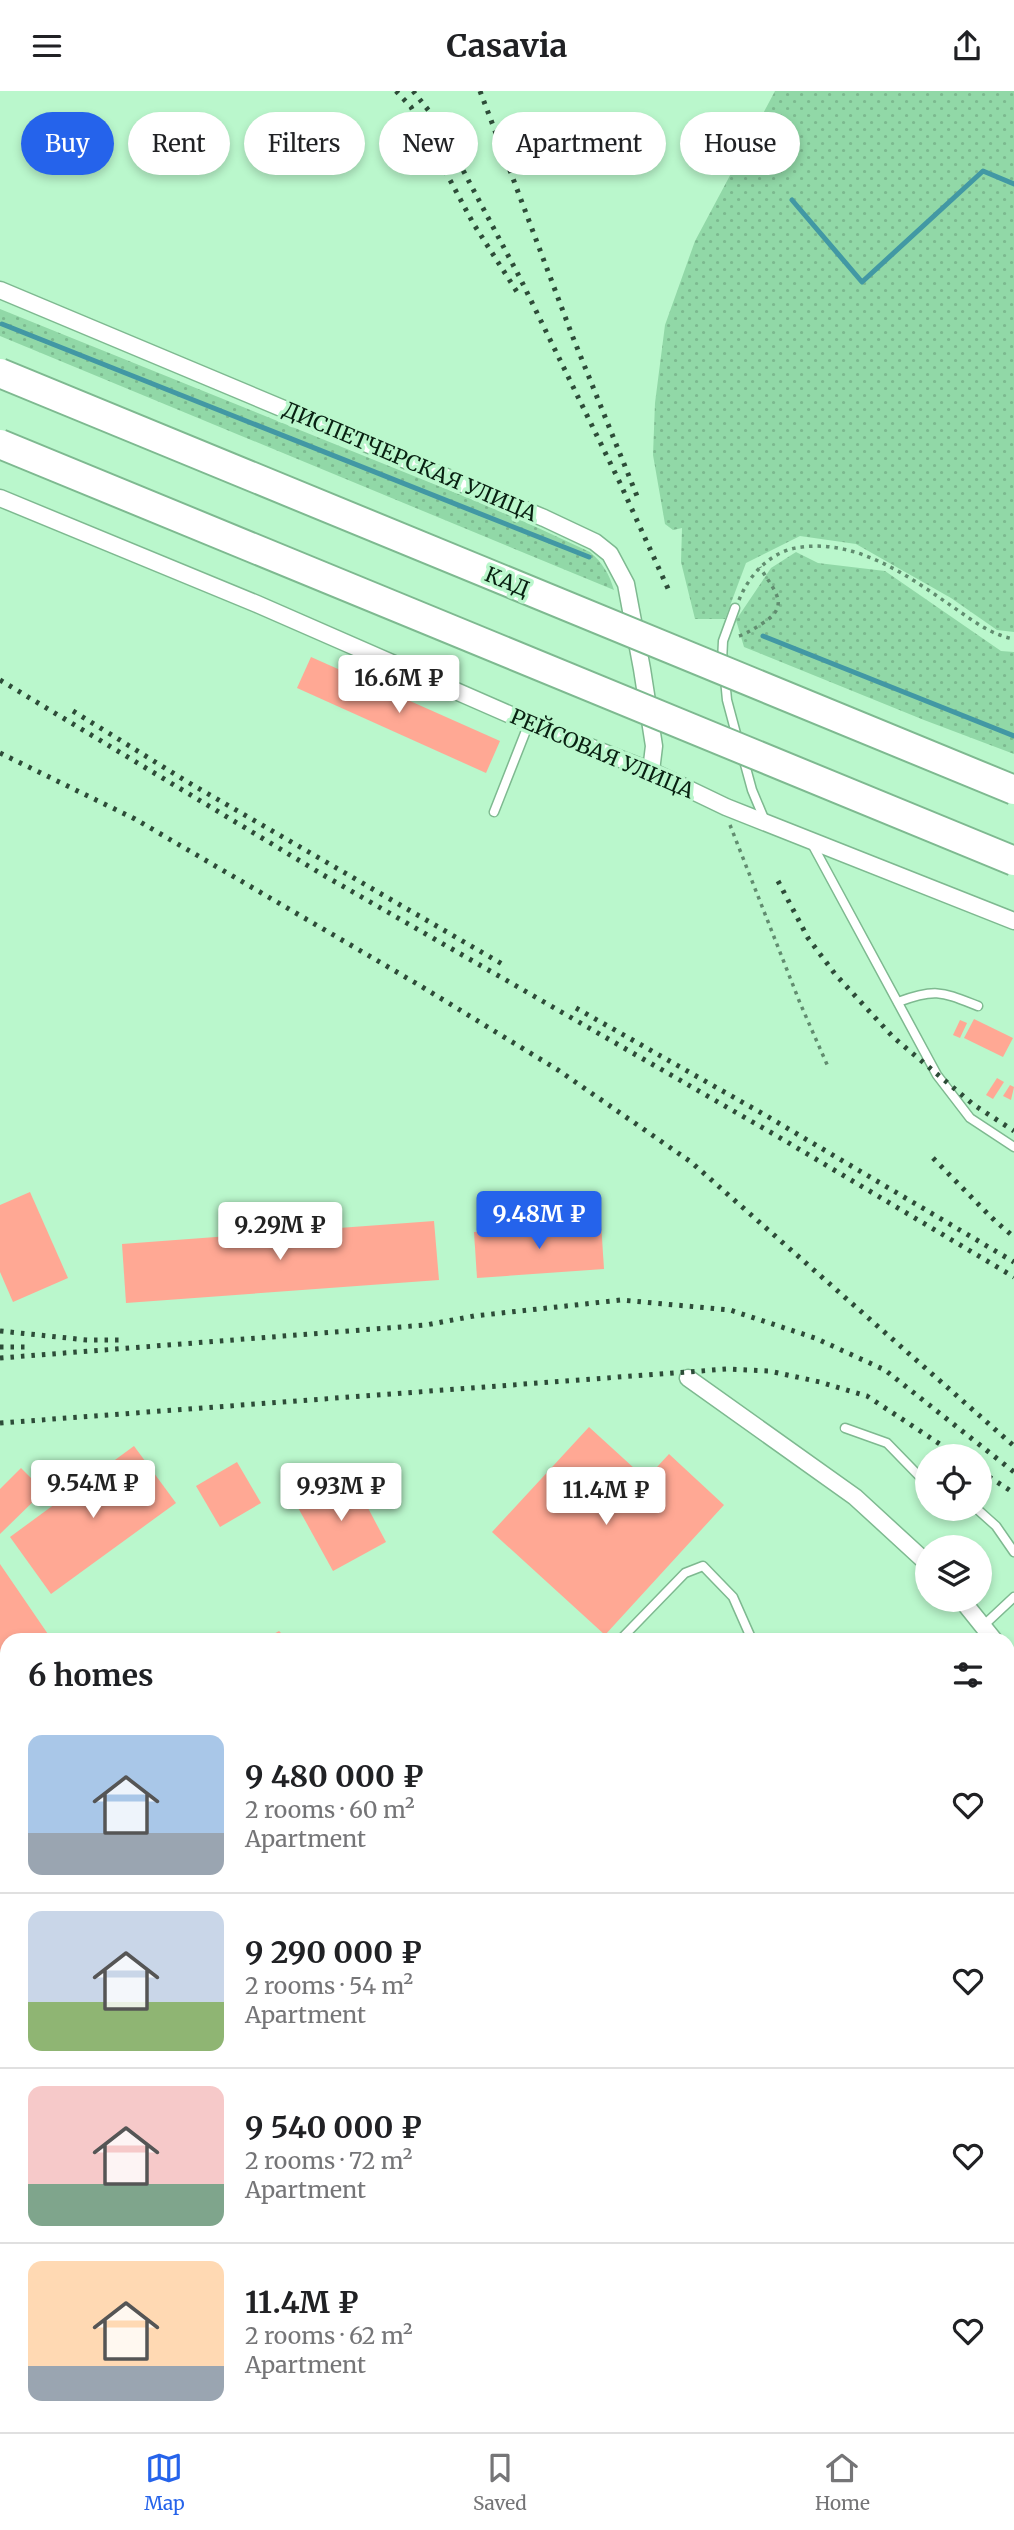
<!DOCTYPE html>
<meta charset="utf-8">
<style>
:root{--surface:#fff;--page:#f6f6f6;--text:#202124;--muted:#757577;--line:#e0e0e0;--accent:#2563eb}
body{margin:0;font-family:Merriweather,serif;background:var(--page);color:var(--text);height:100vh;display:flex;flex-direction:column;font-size:26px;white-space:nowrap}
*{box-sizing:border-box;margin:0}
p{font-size:23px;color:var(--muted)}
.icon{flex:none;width:38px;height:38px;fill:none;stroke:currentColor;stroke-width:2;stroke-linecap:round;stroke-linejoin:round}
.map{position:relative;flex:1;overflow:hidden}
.sheet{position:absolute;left:0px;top:1542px;width:1015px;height:800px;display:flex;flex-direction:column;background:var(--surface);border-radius:21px 21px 0 0;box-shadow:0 4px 10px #0003}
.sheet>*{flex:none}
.guide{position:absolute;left:21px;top:21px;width:973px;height:63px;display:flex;gap:14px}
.buttons{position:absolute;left:915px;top:1353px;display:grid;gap:14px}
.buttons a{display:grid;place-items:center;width:77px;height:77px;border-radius:50%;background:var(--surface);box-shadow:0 4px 10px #0003;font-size:35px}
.price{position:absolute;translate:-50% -60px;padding:0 16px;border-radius:7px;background:#fff;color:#222;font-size:23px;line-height:46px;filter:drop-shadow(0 2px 4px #0008)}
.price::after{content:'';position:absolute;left:50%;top:42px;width:21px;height:16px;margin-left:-10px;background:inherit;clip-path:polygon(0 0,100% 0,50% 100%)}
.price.active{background:var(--accent);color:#fff}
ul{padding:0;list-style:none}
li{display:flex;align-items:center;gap:21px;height:175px;padding:0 28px}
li+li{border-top:2px solid var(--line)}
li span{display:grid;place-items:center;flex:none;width:196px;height:140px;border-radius:14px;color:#555}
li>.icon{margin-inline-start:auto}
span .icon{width:84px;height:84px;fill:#fffc;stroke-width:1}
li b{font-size:30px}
h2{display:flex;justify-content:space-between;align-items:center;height:84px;padding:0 28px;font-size:30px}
.pill{padding:0 24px;border-radius:32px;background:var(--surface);box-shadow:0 4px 10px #0003;font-size:24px;line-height:63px}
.pill.active{background:var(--accent);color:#fff}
header{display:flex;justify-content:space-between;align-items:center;height:91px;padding:0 28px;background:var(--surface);font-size:32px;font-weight:700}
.dock{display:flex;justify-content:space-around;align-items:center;height:98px;border-top:2px solid var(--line);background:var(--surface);font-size:19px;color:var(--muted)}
.dock a{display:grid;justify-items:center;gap:4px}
.dock .active{color:var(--accent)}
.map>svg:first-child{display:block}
.grass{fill:url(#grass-dots)}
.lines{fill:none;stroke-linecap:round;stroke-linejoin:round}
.stream{stroke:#4298a4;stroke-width:5}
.building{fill:#ffa894}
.lane-casing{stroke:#7eb990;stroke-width:11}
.street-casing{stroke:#7eb990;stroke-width:19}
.path{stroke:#618c6f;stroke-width:3.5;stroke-dasharray:3.5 5;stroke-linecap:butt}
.lane{stroke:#fff;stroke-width:8}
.street{stroke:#fff;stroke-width:16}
.rail{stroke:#2d4c38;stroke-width:5;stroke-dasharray:3.5 7;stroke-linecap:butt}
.highway-bridge-casing{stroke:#7eb990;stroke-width:32;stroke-linecap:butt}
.highway-bridge{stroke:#fff;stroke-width:28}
.labels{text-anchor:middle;stroke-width:7;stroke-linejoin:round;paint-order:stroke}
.street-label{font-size:21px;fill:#082011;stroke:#baf7cc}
</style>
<header><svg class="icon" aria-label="menu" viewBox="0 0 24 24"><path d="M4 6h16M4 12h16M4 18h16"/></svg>Casavia<svg class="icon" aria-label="share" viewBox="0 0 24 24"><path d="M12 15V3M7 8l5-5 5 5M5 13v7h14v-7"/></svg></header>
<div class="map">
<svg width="1014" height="2341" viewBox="0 0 1014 2341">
<defs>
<pattern id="grass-dots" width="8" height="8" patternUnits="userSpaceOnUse" patternTransform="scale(1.75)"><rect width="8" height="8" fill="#91d8a7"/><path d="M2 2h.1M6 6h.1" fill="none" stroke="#7cb98f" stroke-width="1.8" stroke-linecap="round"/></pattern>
</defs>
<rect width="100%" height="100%" fill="#baf7cc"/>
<g class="grass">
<path d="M775,0H1014V541L997,539L951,507L856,453L800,445L746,472L725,528H695L681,471L682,437L673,439L665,433L653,364L655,312L665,234L695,150Z"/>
<path d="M0,218L508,423L590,461C603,472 609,483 614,499L0,245Z"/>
<path d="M796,461L818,472L885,480L1001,560L1014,561V663L924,629L744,556L736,529L771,477Z"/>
</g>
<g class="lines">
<g class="stream">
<path d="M792,109L862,191L983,80L1014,93"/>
<path d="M2,233L589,466"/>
<path d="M763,545L1014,645"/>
</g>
</g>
<g class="building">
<path d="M311,566L500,650L486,682L297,597Z"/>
<path d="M974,928L1013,947L1003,966L964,947Z"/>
<path d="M960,929L967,932L960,947L953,944Z"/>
<path d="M997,987L1004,991L993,1008L986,1004Z"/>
<path d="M1010,994L1014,996L1011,1009L1003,1005Z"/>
<path d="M30,1101L68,1187L13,1211L0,1181V1114Z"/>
<path d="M434,1130L439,1189L126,1212L122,1153Z"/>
<path d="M601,1132L604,1178L477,1187L474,1141Z"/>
<path d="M589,1336L646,1388L669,1363L724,1414L605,1544L492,1441Z"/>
<path d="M134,1355L176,1412L51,1503L10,1446Z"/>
<path d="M237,1371L261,1412L220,1436L196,1395Z"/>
<path d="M21,1377L44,1400L0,1443V1398Z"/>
<path d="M350,1383L386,1451L333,1480L296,1413Z"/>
<path d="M0,1473L52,1549H7V1571L0,1560Z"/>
<path d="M279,1540L288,1549H263Z"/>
<path d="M0,1648L7,1665V1904L0,1887Z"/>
<path d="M1014,2097V2341H927L924,2334H1008V2099Z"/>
<path d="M0,2314L7,2334L12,2341H0Z"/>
<path d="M283,2334H336L339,2341H286Z"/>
<path d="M505,2334H539L542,2341H507Z"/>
<path d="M662,2334H722L724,2339L738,2334L741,2341H664Z"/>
<path d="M752,2334H826L828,2341H754Z"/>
<path d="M838,2334H921V2335L905,2341H841Z"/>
</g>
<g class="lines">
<defs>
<g id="lane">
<path d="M722,571L723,550L735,517"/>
<path d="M725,588L727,609L738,650"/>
<path d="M743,666L752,699L765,730"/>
<path d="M494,721L529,632"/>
<path d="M811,751L937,984L970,1027L1014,1056"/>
<path d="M898,911C936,897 942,901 978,915"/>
<path d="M845,1337L887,1352L923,1389L928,1391"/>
<path d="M977,1418L996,1435L1014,1461"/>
<path d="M983,1535L1014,1506"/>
<path d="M620,1549L685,1482L703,1475L733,1506L752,1549"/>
<path d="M1008,2055L1014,2052"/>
<path d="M650,2334L653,2341"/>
</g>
<g id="street">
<path d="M0,199L544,427L595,451L610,463L626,493L642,578L654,655L651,680"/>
<path d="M0,407L257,513L529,632L651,680L726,716L1014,830"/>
<path d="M688,1287L855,1406L928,1473"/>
<path d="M961,1508L994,1549"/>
<path d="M1008,1565L1014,1573"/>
<path d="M0,2167L7,2164"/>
<path d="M579,2334L582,2341"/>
</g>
</defs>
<use href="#lane" class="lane-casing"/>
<use href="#street" class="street-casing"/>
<g class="path">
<path d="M739,509C750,482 772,459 802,456C859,449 908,485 953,516C972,529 991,544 1014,548"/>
<path d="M739,545C748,542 755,537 763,532C792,514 773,499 760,476"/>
<path d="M730,734L800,912L829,978"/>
</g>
<use href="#lane" class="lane"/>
<use href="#street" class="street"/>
<g class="rail">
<path d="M396,0L411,16L473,132L519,204"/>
<path d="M413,0L437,30L520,187L620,392L670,502"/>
<path d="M480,0L572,244L637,405"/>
<path d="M0,589L325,785L777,1045L1014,1186"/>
<path d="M73,620L186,690L504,874"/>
<path d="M0,662L135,728L419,894L558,979L691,1071L1014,1355"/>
<path d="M778,790L808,847L835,883L893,946L974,1014L1014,1040"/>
<path d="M576,917L765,1024L1014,1171"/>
<path d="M933,1067L995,1130L1014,1146"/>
<path d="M0,1240L87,1249H124"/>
<path d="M0,1256H31"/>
<path d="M0,1267L426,1234L474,1225L621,1209L730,1219L815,1247L885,1279L1014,1381"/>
<path d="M0,1332L727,1278L769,1280L820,1291L867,1305L958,1365"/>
<path d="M980,1380L1014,1402"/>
<path d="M0,1913L7,1930"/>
</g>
<defs>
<g id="highway-bridge">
<path d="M0,282L1014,699"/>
<path d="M0,353L1014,770"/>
</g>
</defs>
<use href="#highway-bridge" class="highway-bridge-casing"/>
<use href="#highway-bridge" class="highway-bridge"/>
</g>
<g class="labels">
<g class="street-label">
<text transform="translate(410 371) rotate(23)" y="7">ДИСПЕТЧЕРСКАЯ УЛИЦА</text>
<text transform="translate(507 491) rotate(22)" y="7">КАД</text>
<text transform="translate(602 663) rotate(23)" y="7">РЕЙСОВАЯ УЛИЦА</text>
</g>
</g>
</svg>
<div class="buttons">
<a><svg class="icon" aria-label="locate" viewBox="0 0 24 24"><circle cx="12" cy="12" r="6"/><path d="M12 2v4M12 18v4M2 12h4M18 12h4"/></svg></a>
<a><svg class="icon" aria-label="layers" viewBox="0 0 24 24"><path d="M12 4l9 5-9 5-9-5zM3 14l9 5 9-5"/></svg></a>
</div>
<b class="price" style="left:399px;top:624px">16.6M ₽</b>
<b class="price active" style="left:539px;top:1160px">9.48M ₽</b>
<b class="price" style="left:280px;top:1171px">9.29M ₽</b>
<b class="price" style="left:93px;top:1429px">9.54M ₽</b>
<b class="price" style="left:341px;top:1432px">9.93M ₽</b>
<b class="price" style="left:606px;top:1436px">11.4M ₽</b>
<div class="guide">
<a class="pill active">Buy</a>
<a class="pill">Rent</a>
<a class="pill">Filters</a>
<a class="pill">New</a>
<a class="pill">Apartment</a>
<a class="pill">House</a>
</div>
<section class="sheet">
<h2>6 homes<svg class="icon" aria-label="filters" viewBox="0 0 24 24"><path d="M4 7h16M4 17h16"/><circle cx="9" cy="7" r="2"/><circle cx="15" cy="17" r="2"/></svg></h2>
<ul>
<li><span style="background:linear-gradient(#a9c7e8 70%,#9aa5b1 0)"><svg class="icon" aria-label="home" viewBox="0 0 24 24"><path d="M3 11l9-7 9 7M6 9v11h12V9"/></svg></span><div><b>9 480 000 ₽</b><p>2 rooms · 60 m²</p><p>Apartment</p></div><svg class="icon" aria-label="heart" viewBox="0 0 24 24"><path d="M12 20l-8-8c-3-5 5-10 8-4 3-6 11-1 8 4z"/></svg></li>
<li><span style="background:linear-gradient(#c9d6e8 65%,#8fb573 0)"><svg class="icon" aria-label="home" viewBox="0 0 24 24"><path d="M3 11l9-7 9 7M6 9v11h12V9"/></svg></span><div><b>9 290 000 ₽</b><p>2 rooms · 54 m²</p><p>Apartment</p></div><svg class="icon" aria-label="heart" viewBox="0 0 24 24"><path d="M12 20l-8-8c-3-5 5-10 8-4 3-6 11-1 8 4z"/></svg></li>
<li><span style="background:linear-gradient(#f6c9c9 70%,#7fa58c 0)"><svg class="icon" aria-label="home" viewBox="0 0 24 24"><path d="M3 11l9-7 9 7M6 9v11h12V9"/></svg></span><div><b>9 540 000 ₽</b><p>2 rooms · 72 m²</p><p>Apartment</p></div><svg class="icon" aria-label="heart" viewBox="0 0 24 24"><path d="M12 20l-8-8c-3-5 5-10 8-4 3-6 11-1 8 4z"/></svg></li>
<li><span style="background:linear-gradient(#ffd9b3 75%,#9aa5b1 0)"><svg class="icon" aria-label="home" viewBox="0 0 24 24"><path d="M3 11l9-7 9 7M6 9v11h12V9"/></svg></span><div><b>11.4M ₽</b><p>2 rooms · 62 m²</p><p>Apartment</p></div><svg class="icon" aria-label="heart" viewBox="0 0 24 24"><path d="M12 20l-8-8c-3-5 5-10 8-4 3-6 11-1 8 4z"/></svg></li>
</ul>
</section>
</div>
<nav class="dock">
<a class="active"><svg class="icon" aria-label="map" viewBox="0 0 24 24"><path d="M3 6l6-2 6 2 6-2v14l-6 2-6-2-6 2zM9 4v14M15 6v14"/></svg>Map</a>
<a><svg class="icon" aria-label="saved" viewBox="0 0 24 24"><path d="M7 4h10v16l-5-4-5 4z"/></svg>Saved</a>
<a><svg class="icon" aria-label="home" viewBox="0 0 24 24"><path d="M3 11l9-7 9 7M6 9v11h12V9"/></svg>Home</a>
</nav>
